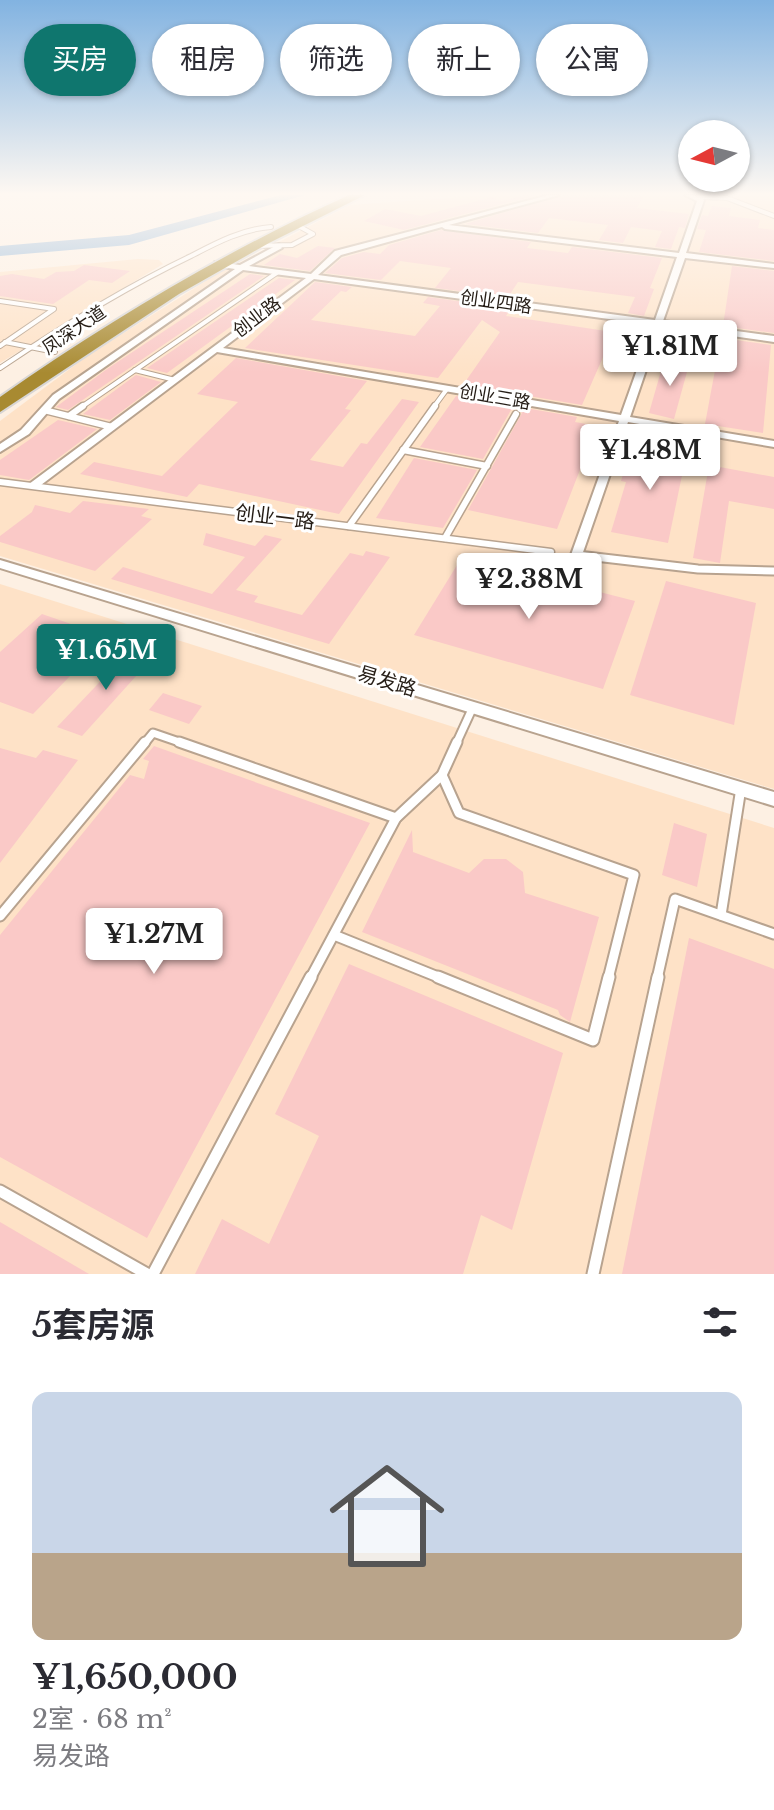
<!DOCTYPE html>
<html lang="zh">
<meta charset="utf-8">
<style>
:root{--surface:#fff;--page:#f7f7f7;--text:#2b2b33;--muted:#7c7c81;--accent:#0f766e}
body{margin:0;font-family:"Libre Baskerville","Noto Sans SC",serif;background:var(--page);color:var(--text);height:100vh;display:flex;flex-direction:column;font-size:30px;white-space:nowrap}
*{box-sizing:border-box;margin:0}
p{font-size:26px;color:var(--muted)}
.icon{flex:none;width:44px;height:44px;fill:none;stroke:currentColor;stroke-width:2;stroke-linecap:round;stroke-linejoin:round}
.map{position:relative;height:1274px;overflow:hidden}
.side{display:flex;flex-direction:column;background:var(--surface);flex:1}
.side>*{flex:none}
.top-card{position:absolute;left:24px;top:24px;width:726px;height:72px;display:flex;gap:16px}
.needle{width:52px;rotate:263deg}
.buttons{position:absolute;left:678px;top:120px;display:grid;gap:16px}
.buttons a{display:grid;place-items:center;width:72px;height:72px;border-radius:50%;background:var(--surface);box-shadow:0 2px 6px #0004;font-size:40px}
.price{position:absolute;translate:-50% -68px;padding:0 18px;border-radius:8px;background:#fff;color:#222;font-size:26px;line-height:52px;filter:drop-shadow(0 2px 4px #0008)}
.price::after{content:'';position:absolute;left:50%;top:48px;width:24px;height:18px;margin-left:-12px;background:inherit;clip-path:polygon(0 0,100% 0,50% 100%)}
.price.on{background:var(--accent);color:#fff}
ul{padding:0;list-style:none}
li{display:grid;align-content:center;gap:16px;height:424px;padding:0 32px}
li span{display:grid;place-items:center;height:248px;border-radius:16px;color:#555}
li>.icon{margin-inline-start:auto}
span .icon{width:144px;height:144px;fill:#fffc;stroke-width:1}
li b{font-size:34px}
h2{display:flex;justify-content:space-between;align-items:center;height:96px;padding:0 32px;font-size:34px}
.pill{padding:0 28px;border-radius:36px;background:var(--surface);box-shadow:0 2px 6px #0004;font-size:28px;line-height:72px}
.pill.on{background:var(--accent);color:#fff}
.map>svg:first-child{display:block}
.built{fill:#fee2c7}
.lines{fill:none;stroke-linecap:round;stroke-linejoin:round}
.river{fill:#89b1d7;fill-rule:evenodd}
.building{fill:#fac9c7}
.lane-far4-casing{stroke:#b8a38f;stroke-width:6}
.lane-far3-casing{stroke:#b8a38f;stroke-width:9}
.lane-far2-casing{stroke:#b8a38f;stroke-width:11}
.lane-far1-casing{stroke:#b8a38f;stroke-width:13}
.lane-casing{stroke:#b8a38f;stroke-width:15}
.street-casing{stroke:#b8a38f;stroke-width:4}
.highway-casing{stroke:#d8d6d5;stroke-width:4}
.lane-far4{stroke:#fff;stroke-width:4}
.lane-far3{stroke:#fff;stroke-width:6}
.lane-far2{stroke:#fff;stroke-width:7}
.lane-far1{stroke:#fff;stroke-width:9}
.lane{stroke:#fff;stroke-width:11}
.street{fill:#fff;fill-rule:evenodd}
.highway{fill:#a88a31;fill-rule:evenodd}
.labels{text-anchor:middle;stroke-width:6;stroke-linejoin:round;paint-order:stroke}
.far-street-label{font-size:18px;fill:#251d16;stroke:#fff}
.street-label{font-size:20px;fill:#251d16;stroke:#fff}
</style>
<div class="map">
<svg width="774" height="1274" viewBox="0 0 774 1274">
<rect width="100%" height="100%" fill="#fdf0e3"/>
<g class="built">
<path d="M490,195H774V789L0,556V421L24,403L86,357L212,277L350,205Z"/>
<path d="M138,259L159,260L163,264L0,363V272Z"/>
<path d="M0,584L774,828V1274H0Z"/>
</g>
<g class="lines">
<path class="river" d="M281,195H305L129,245L0,256V246L129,235Z"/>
</g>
<g class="building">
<path d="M524,195H537L404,230L364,221L385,209L421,216L492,197L502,201Z"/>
<path d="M562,195H644L637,208L689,214L685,228L679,227L671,249L655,247L662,231L631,227L623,243L599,240L608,225L549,218L538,233L465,224Z"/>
<path d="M712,206L731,208L729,216L760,220L758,228L774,230V261L699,252L706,230L697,229L702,215L708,216Z"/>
<path d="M441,230L531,242L527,248L568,253L572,247L662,258L650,288L654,289L644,316L628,313L635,297L518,282L508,297L435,288L451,268L400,261L381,280L325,273L342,258L364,252L380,254L389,245Z"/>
<path d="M318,246L335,248L310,271L264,265L280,254L297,258Z"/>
<path d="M84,265L130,271L112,283L89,280L53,304L0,296V276L12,274L44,279L56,272L74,271Z"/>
<path d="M732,266L774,271V333L723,326Z"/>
<path d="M250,274L264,276L68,410L56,407L107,369Z"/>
<path d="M279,278L295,280L167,373L147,368Z"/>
<path d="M315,282L352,287L346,292L341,291L311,320L415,336L440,306L423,303L428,297L501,307L500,309L509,311L506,316L626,334L619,350L607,348L582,405L463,385L500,332L482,320L438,378L245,348Z"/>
<path d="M721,338L771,345L763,433L705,424Z"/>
<path d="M665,357L690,361L674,419L649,413Z"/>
<path d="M236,358L367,381L345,409L351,410L310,460L343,467L361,443L367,444L402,399L419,402L339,514L199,484L187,497L80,474L94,462L162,476L238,402L197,394Z"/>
<path d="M136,375L161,382L110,420L83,414Z"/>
<path d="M456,396L577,417L575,422L597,426L557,529L468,510L522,413L517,408L511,410L483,459L420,447Z"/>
<path d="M58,420L97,429L29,480L0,475V460Z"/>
<path d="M633,441L681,449L678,460L685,461L668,543L611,532L626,482L621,481Z"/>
<path d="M414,458L477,470L443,528L376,518Z"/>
<path d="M709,465L774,477V509L729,501L720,563L693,558Z"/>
<path d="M83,501L149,509L141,516L152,519L95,571L0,542V536L32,512L35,505L70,513Z"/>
<path d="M206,533L255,546L265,535L282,539L236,590L258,596L254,602L302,615L350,553L363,556L366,551L390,557L329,644L111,579L123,567L212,594L245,557L203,545Z"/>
<path d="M462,557L635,601L603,689L414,635Z"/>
<path d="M666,581L756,603L734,725L630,695Z"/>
<path d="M42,614L71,624L80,637L88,629L109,636L33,714L0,702V652Z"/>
<path d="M133,647L155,655L82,736L57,727Z"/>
<path d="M163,693L202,706L189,724L149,710Z"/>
<path d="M154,746L370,823L147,1238L0,1157V935L130,775L144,779L149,761L143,759Z"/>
<path d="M0,748L36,758L43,750L78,760L0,863Z"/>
<path d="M674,823L707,834L697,887L662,875Z"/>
<path d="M412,830L413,852L469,873L484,859H506L523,872L525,893L599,917L570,1022L560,1015L558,1010L362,932Z"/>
<path d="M689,938L774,969V1274H622Z"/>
<path d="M349,964L563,1053L512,1230L481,1215L463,1274H195L222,1219L269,1244L319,1136L275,1114Z"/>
<path d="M0,1222L89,1274H0Z"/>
</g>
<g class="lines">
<defs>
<g id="lane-far4">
<path d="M699,197L727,198L774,216"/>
<path d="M254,246L292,245L313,234L295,224"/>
<path d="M0,301L54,309L0,346"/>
<path d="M5,342L55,352"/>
<path d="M0,368C61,327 124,288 191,256C216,243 242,229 271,227"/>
<path d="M135,370L175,380"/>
<path d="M80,408L278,272"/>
<path d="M433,408L447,389"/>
</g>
<g id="lane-far3">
<path d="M44,410L112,427"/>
<path d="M69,416L83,406"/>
<path d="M403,450L487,466"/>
<path d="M0,482L551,552"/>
<path d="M349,526L435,406"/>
<path d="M445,538L516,414"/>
<path d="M577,555L595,557"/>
</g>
<g id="lane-far2">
<path d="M578,555L698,569L774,571"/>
<path d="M144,744L153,733L185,744"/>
<path d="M456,744L473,707"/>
</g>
<g id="lane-far1">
<path d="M179,742L396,818"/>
<path d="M442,775L459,813L634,875L608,979"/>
<path d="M721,915L741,788"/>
<path d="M0,916L145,742"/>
<path d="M334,935L443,979"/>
<path d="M310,979L396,818L442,775L457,742"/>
<path d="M657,979L675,899L774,934"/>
</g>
<g id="lane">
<path d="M438,977L593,1040L609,977"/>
<path d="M0,1191L147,1274"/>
<path d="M153,1274L311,977"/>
<path d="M593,1274L658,977"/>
</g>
<g id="street">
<path d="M549,195H559L449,225L679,253L697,201L685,195H694L704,200L686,253L774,264V268L685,258L663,321L774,336V342L661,326L630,417L774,441V447L628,422L581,558H573L571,555L619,421L217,352L37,488H29V484L306,278L243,270L59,399L29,434L0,452V444L21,430L53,395L235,269L215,266V262L240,265L279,244L282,248L249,266L311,274L335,251ZM442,227L445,229L677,257L655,320L318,275L341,255ZM314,279L653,325L621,415L223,348Z"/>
<path d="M0,560L774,792V806L0,568Z"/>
</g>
<path id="highway" d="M349,195H365L269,243L179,294L0,412V397C111,319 226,251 349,195Z"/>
</defs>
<use href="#lane-far4" class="lane-far4-casing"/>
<use href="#lane-far3" class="lane-far3-casing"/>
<use href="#lane-far2" class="lane-far2-casing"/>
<use href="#lane-far1" class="lane-far1-casing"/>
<use href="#lane" class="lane-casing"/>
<use href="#street" class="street-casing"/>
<use href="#highway" class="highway-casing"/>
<use href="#lane-far4" class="lane-far4"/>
<use href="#lane-far3" class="lane-far3"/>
<use href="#lane-far2" class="lane-far2"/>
<use href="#lane-far1" class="lane-far1"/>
<use href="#lane" class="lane"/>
<use href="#street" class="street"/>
<use href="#highway" class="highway"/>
</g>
<linearGradient id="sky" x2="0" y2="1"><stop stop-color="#82b3e1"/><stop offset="0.52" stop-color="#fef8f2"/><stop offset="1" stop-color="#fef8f2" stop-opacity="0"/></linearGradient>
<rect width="774" height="373" fill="url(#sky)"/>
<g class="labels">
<g class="far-street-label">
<text transform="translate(496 302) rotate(8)" y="6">创业四路</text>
<text transform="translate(257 317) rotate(-37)" y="6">创业路</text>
<text transform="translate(74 330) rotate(-34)" y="6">凤深大道</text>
<text transform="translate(495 397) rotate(10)" y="6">创业三路</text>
</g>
<g class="street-label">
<text transform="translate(275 517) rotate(7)" y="7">创业一路</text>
<text transform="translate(387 681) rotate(17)" y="7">易发路</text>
</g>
</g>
</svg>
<div class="buttons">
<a><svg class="needle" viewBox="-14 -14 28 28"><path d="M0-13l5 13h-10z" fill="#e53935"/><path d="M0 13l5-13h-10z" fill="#7c7c81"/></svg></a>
</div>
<b class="price" style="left:670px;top:388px">¥1.81M</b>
<b class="price" style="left:650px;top:492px">¥1.48M</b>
<b class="price" style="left:529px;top:621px">¥2.38M</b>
<b class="price on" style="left:106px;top:692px">¥1.65M</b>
<b class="price" style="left:154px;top:976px">¥1.27M</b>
<div class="top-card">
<a class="pill on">买房</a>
<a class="pill">租房</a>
<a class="pill">筛选</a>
<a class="pill">新上</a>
<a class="pill">公寓</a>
</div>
</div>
<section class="side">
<h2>5套房源<svg class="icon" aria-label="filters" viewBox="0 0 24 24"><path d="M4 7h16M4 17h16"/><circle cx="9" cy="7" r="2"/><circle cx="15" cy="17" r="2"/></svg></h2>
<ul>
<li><span style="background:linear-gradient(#c9d6e8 65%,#b9a48a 0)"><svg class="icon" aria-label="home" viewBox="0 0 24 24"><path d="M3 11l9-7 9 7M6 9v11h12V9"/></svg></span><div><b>¥1,650,000</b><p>2室 · 68 m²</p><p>易发路</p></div></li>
</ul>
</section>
